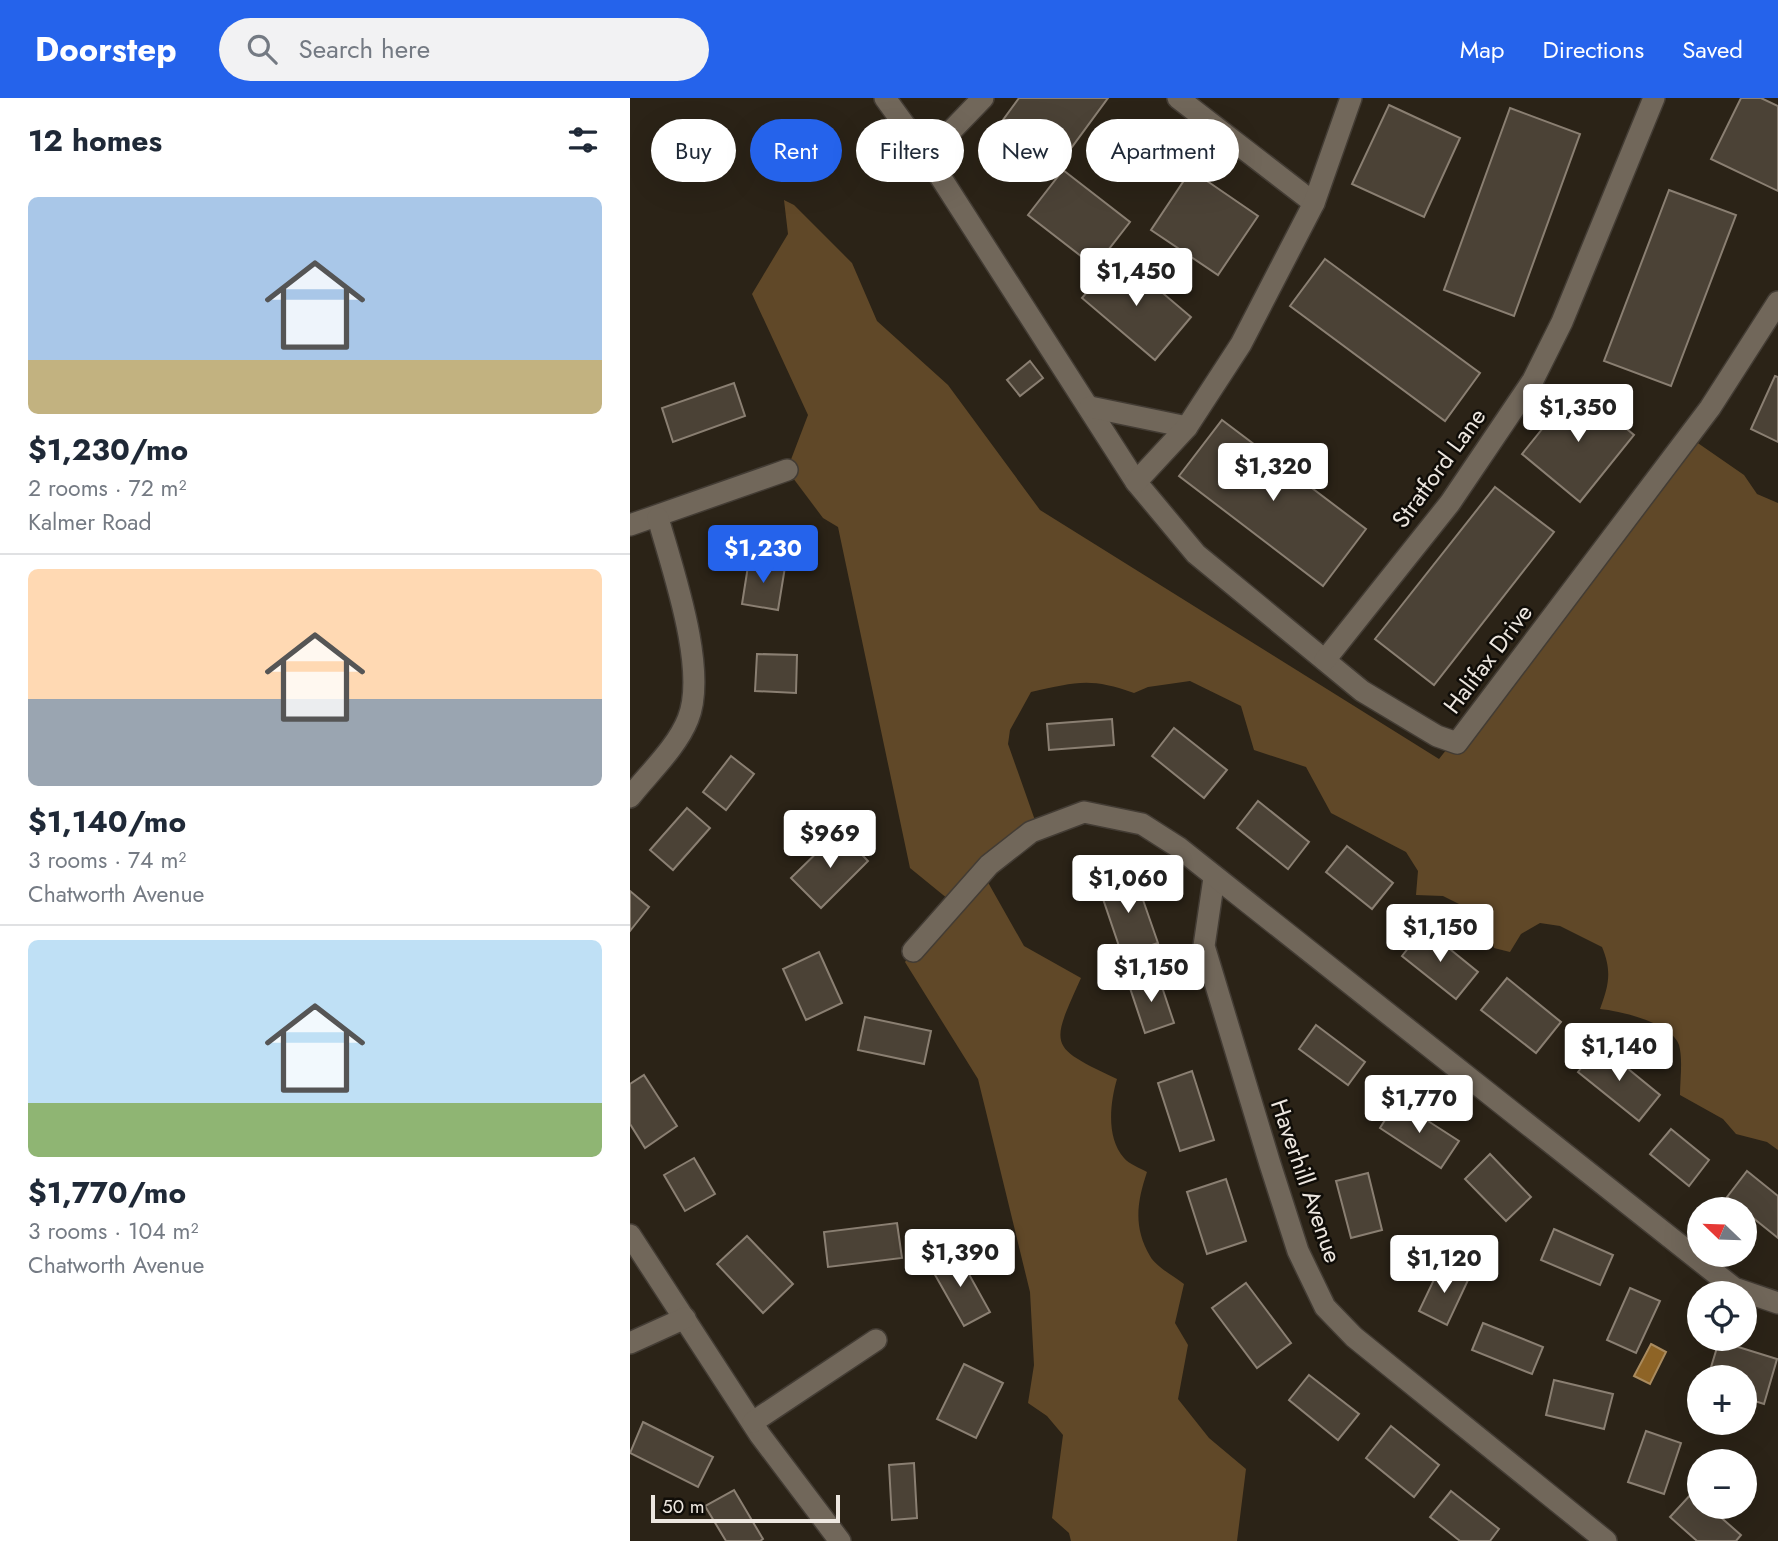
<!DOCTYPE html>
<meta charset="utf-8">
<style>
:root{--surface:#fff;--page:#f2f2f3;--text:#1f2937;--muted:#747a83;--line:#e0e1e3;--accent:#2563eb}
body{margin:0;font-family:Jost,sans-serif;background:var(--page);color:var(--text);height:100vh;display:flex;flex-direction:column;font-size:26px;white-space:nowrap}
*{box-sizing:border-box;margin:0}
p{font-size:23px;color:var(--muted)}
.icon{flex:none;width:38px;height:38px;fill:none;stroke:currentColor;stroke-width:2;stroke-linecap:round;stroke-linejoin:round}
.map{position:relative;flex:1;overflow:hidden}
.details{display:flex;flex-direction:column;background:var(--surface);width:630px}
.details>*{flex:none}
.hud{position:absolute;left:21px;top:21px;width:665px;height:63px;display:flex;gap:14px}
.needle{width:46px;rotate:293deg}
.tools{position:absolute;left:1057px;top:1099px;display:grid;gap:14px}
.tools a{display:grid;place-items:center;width:70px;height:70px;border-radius:50%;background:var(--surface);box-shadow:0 7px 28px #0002;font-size:35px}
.scale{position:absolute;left:21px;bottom:18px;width:189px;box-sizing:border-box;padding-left:7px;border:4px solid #ede7e0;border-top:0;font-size:19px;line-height:24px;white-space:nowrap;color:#ede7e0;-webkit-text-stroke:5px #100d08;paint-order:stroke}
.price{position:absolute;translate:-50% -60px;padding:0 16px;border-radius:7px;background:#fff;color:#222;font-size:23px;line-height:46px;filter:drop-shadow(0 2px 4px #0008)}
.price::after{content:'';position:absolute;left:50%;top:42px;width:21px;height:16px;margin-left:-10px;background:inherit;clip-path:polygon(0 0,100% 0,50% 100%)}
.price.on{background:var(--accent);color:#fff}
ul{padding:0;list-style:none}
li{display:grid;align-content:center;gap:14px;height:371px;padding:0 28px}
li+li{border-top:2px solid var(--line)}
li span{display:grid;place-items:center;height:217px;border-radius:10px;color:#555}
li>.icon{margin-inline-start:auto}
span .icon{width:126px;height:126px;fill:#fffc;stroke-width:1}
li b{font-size:30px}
h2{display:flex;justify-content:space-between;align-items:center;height:84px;padding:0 28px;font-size:30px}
.pill{padding:0 24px;border-radius:32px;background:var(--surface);box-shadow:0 7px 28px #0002;font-size:24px;line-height:63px}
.pill.on{background:var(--accent);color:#fff}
header{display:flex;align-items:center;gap:42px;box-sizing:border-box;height:98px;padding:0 35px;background:var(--accent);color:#fff}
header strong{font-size:33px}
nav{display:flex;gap:38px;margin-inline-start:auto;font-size:24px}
.search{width:490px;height:63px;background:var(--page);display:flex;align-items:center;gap:18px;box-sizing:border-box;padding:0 24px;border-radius:38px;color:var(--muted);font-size:26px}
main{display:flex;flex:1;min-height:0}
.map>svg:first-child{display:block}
.green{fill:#604828}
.water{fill:#8e6426;stroke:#aa8b5e;stroke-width:2}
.building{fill:#4b4236;stroke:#8a7f72;stroke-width:2}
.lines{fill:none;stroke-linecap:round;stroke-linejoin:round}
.street-casing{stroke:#433c34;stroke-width:24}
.street{stroke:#71675a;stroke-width:21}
.labels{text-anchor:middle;stroke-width:5;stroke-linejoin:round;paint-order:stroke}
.street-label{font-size:24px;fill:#ede7e0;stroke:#100d08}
</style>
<header>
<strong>Doorstep</strong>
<div class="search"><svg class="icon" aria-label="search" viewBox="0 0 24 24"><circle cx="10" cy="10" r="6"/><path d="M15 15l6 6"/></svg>Search here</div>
<nav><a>Map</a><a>Directions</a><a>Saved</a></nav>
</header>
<main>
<section class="details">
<h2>12 homes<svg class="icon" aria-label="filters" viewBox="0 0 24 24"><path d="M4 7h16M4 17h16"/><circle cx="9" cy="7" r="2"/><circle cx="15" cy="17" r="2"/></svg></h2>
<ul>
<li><span style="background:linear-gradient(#a9c7e8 75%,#c2b280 0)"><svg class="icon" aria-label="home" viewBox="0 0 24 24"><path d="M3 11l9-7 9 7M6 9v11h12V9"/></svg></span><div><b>$1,230/mo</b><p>2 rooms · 72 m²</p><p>Kalmer Road</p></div></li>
<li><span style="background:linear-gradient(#ffd9b3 60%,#9aa5b1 0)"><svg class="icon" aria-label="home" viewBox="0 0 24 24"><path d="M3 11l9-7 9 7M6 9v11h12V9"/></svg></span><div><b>$1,140/mo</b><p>3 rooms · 74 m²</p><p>Chatworth Avenue</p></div></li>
<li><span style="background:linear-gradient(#bfe0f5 75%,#8fb573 0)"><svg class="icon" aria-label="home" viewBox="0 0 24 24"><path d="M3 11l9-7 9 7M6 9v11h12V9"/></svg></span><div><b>$1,770/mo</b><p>3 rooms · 104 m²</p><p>Chatworth Avenue</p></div></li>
</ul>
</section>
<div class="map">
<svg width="1148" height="1443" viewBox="0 0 1148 1443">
<rect width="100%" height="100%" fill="#2b2317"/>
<path class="green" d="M154,102L164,107L222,165L247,223L318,287L410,412L809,661L1062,341L1114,377L1127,396L1148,405V1052L1137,1044L1106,1036L1093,1021L1050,997C1050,982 1053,961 1049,947C1042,925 991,913 970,911C979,887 982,873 972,849L930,828L910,825L891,836L880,854L864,850L857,820L813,798L786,797L788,773L776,754L701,715L676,669L624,652L611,608L560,583L518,589L504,595C460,579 446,584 401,594L380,632L378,646L407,728L351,772L394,848L451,880C420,949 418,948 487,981C480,1005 476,1040 494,1060C499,1066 510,1070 517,1074C507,1104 503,1129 520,1158C526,1169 544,1178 554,1186L545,1225L558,1247L548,1301L579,1340L616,1371L607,1443H441L439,1435L422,1420L433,1337L417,1318L398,1305L404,1267L400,1194L348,981L275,864L318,801L280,770L208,429L193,420L157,372L178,317L122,196L158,136Z"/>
<path class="water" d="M1021,1246L1036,1254L1020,1286L1004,1278Z"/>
<g class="building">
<path d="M389,0H478L428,68L370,26Z"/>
<path d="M1111,0H1131L1148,8V93L1081,61Z"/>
<path d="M759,7L830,40L794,119L722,86Z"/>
<path d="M880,10L950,36L884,218L814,192Z"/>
<path d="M433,72L500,124L465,169L398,117Z"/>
<path d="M561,72L628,118L588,177L521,132Z"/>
<path d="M1039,92L1106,117L1041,288L974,263Z"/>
<path d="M488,157L561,219L525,262L452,200Z"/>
<path d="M695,161L850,275L815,323L660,208Z"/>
<path d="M400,263L413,280L390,298L377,282Z"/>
<path d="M1145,278L1148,279V344L1121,331Z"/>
<path d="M104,285L115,318L43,344L32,310Z"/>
<path d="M946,289L1004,337L950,404L892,356Z"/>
<path d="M592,322L736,431L693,488L549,378Z"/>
<path d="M865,389L924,434L804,587L745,541Z"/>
<path d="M119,462L155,469L148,512L112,506Z"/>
<path d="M127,556L167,557L166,595L125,593Z"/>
<path d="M482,621L484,647L419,652L417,626Z"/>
<path d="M544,630L597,672L574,700L522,658Z"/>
<path d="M101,658L124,676L96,712L73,694Z"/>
<path d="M628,703L679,744L658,771L607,730Z"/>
<path d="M57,710L80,730L43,772L20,752Z"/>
<path d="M209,733L238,763L191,810L161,780Z"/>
<path d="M717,748L763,785L742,811L696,774Z"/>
<path d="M504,776L528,845L492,857L469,789Z"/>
<path d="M0,793L19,809L0,833Z"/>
<path d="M794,830L848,874L826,901L772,858Z"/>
<path d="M189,854L212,905L176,922L153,871Z"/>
<path d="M528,877L544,925L515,935L499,887Z"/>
<path d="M877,880L931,924L906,955L851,912Z"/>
<path d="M235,919L301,933L294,966L228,952Z"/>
<path d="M686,927L735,964L718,987L669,951Z"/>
<path d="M969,947L1030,997L1009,1023L948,974Z"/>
<path d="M562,973L584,1042L550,1053L528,985Z"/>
<path d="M14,977L47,1028L15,1050L0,1026V986Z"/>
<path d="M767,1003L829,1043L811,1070L750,1030Z"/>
<path d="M1041,1031L1079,1062L1059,1088L1020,1056Z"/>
<path d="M860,1056L901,1099L876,1123L835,1081Z"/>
<path d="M64,1060L85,1096L55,1113L34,1077Z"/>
<path d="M1117,1073L1148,1098V1140L1097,1099Z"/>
<path d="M738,1075L752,1132L721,1140L706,1083Z"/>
<path d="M596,1081L616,1143L577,1156L557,1094Z"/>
<path d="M267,1125L272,1160L198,1169L194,1134Z"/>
<path d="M924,1131L983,1157L970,1187L911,1162Z"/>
<path d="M117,1138L163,1186L133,1215L87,1166Z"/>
<path d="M326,1153L360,1214L334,1228L300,1168Z"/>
<path d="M811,1167L839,1180L817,1227L789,1213Z"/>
<path d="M616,1185L661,1245L627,1270L582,1210Z"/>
<path d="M1000,1190L1030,1203L1006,1255L977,1242Z"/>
<path d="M853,1225L913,1249L902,1276L842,1252Z"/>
<path d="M1089,1243L1147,1261L1134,1306L1115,1300V1279H1078Z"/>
<path d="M334,1266L373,1285L346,1340L307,1321Z"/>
<path d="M679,1277L729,1316L708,1342L659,1302Z"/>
<path d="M924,1282L983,1296L974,1331L916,1317Z"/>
<path d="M13,1324L83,1359L68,1389L0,1355Z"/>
<path d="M761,1328L809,1367L784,1399L736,1360Z"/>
<path d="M1016,1333L1051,1345L1034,1396L998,1384Z"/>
<path d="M284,1365L287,1420L262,1422L259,1367Z"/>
<path d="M104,1392L133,1441L130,1443H96L75,1408Z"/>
<path d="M821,1393L869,1431L860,1443H830L800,1419Z"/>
<path d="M1063,1394L1069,1400V1409H1079L1111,1437L1106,1443H1067L1040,1419Z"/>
</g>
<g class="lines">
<defs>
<g id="street">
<path d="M255,0L297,58L506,384L566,456L732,593L807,638L827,645L1080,310L1148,204"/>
<path d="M548,0L684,105"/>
<path d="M297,58L353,0"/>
<path d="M460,309L557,329"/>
<path d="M506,384L557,329L611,246L684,105L721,0"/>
<path d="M0,427L157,372"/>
<path d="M695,562L820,405L903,282L932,224L1024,0"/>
<path d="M0,699C19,675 47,649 58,621C78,572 42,470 28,420"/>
<path d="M584,780L574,848L640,1066L668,1153L695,1209L724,1239L976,1443"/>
<path d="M283,853L359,767L401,734L454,714L512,726L548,749L1104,1190L1148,1205"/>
<path d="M0,1137L130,1337L210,1443"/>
<path d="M0,1245L55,1220"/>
<path d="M123,1324L246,1242"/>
</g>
</defs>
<use href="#street" class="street-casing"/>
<use href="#street" class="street"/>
</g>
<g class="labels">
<g class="street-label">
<text transform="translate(809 370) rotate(-54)" y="8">Stratford Lane</text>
<text transform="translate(858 561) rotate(-53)" y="8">Halifax Drive</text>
<text transform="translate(676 1083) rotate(71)" y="8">Haverhill Avenue</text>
</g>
</g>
</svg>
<div class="tools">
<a><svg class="needle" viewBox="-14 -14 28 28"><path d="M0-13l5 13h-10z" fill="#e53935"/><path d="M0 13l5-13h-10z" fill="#747a83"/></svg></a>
<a><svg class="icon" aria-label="locate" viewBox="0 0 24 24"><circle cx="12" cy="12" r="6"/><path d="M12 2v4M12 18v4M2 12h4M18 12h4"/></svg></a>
<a>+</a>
<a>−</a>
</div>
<div class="scale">50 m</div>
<b class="price" style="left:506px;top:210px">$1,450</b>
<b class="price" style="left:948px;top:346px">$1,350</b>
<b class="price" style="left:643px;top:405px">$1,320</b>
<b class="price on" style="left:133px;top:487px">$1,230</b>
<b class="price" style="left:200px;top:772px">$969</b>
<b class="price" style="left:498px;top:817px">$1,060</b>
<b class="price" style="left:810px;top:866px">$1,150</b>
<b class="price" style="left:521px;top:906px">$1,150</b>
<b class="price" style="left:989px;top:985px">$1,140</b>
<b class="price" style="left:789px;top:1037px">$1,770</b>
<b class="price" style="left:330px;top:1191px">$1,390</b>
<b class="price" style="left:814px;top:1197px">$1,120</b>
<div class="hud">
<a class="pill">Buy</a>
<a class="pill on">Rent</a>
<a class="pill">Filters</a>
<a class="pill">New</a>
<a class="pill">Apartment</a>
</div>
</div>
</main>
